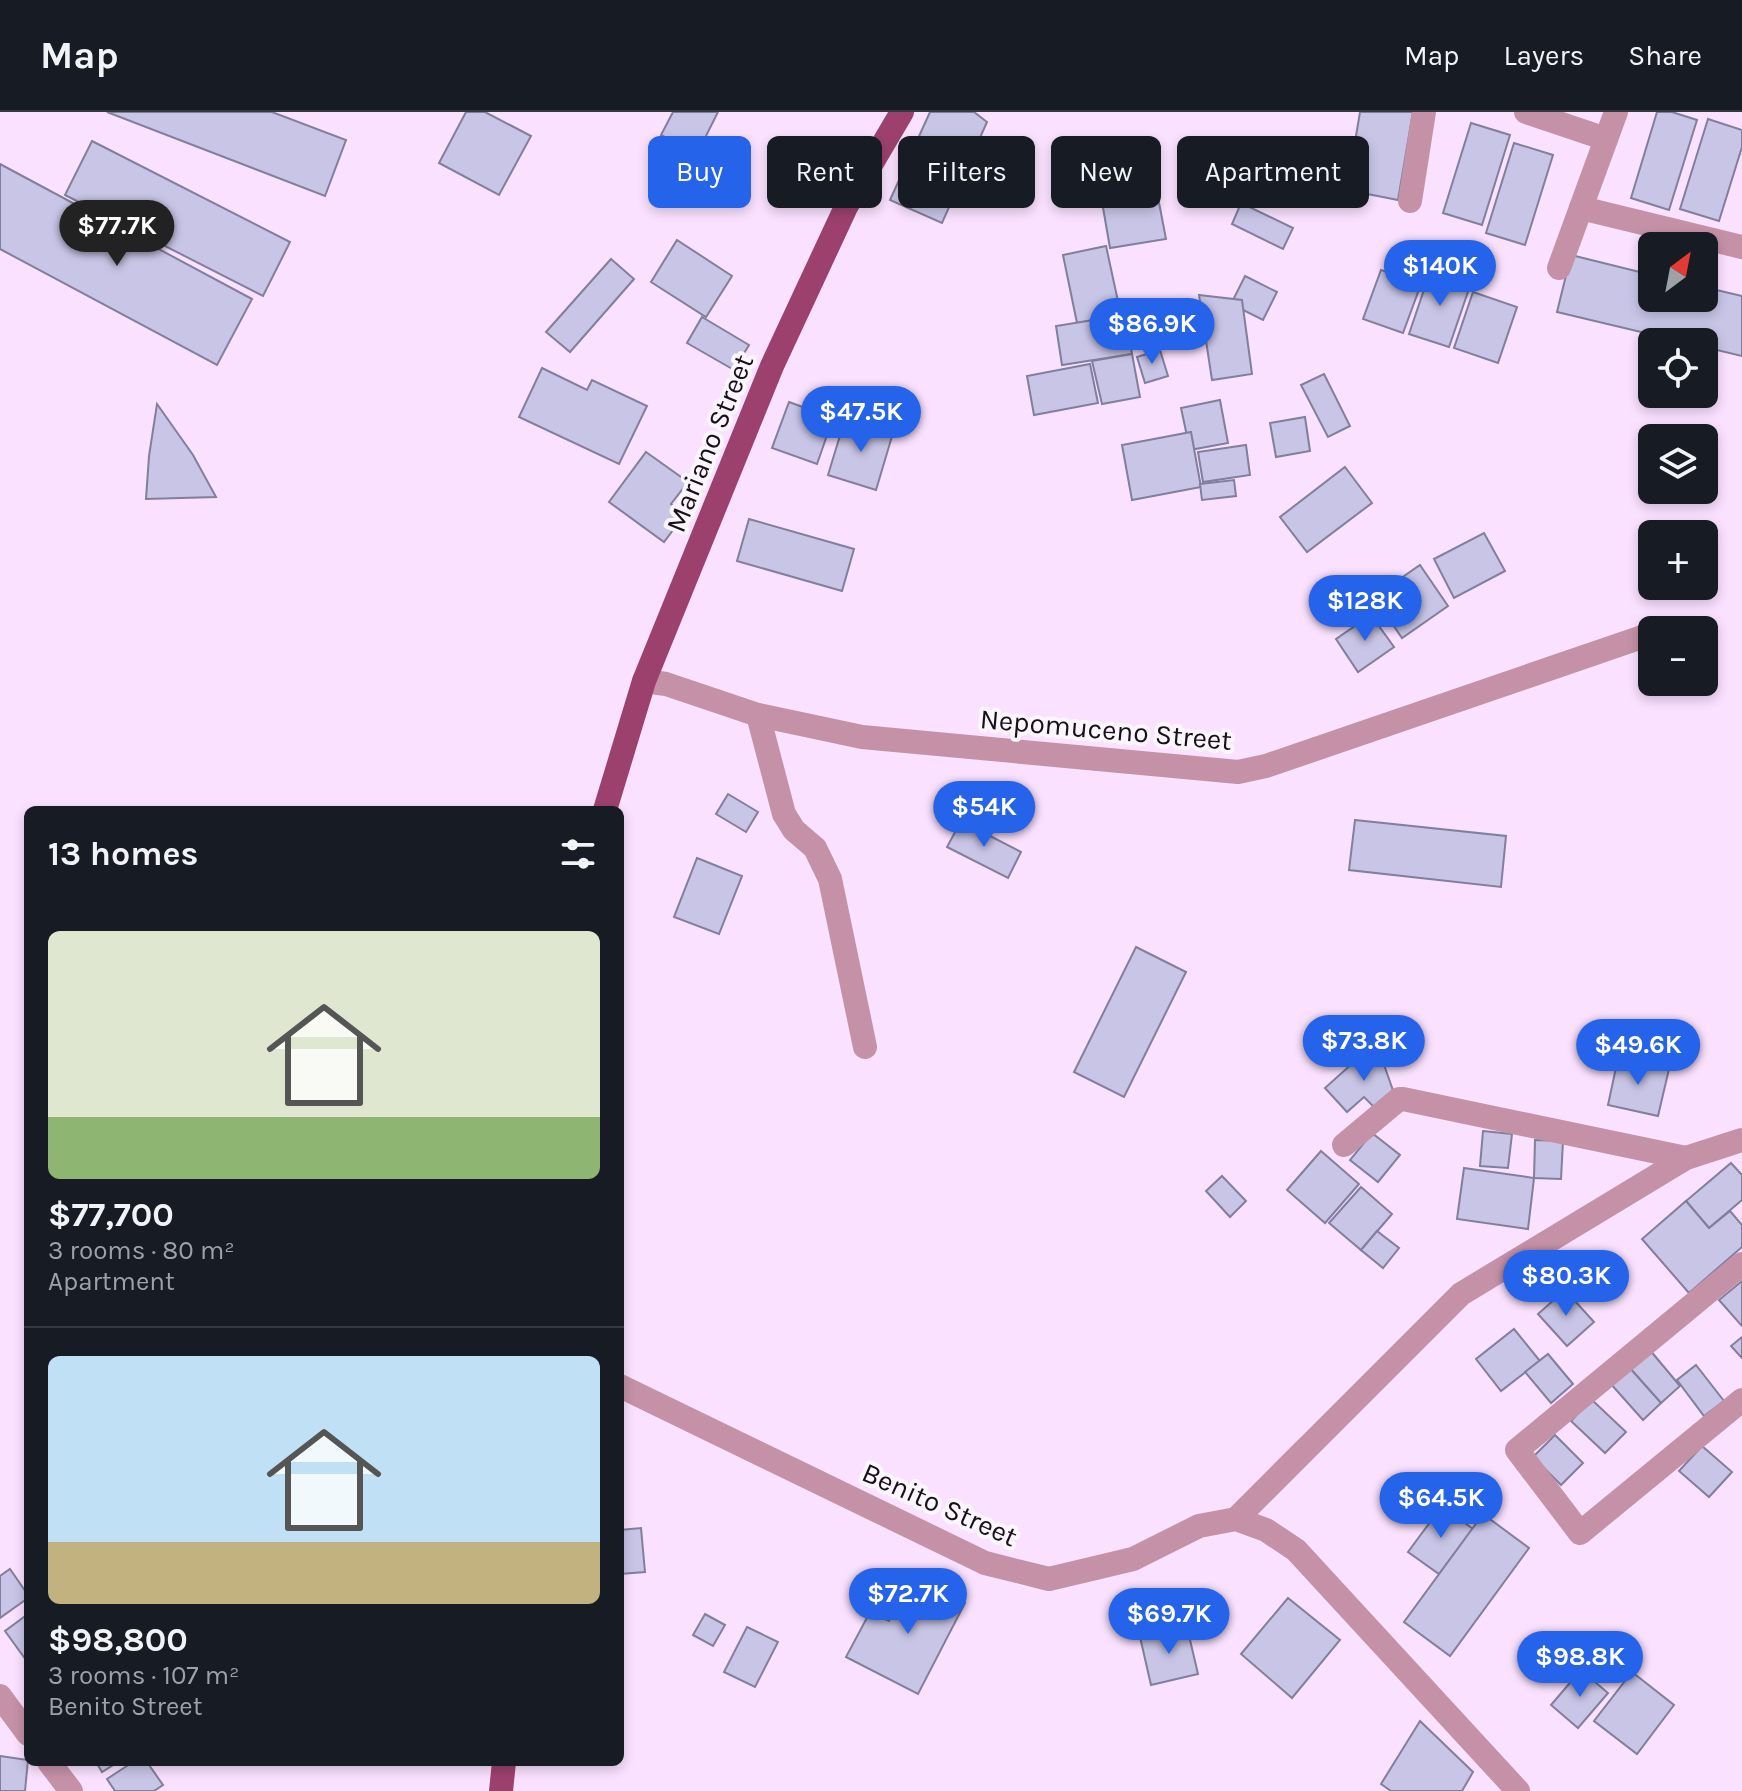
<!DOCTYPE html>
<meta charset="utf-8">
<style>
:root{--surface:#171b24;--page:#20242c;--text:#f1f3f6;--muted:#9ea1a6;--line:#363941;--accent:#2563eb}
body{margin:0;font-family:Karla,sans-serif;background:var(--page);color:var(--text);height:100vh;display:flex;flex-direction:column;font-size:30px;white-space:nowrap}
*{box-sizing:border-box;margin:0}
p{font-size:26px;color:var(--muted)}
.icon{flex:none;width:44px;height:44px;fill:none;stroke:currentColor;stroke-width:2;stroke-linecap:round;stroke-linejoin:round}
.map{position:relative;flex:1;overflow:hidden}
.drawer{position:absolute;left:24px;top:694px;width:600px;height:960px;display:flex;flex-direction:column;background:var(--surface);border-radius:12px;box-shadow:0 4px 12px #0003}
.drawer>*{flex:none}
.banner{position:absolute;left:648px;top:24px;width:760px;height:72px;display:flex;gap:16px}
.needle{width:52px;rotate:32deg}
.buttons{position:absolute;left:1638px;top:120px;display:grid;gap:16px}
.buttons a{display:grid;place-items:center;width:80px;height:80px;border-radius:12px;background:var(--surface);box-shadow:0 4px 12px #0003;font-size:40px}
.price{position:absolute;translate:-50% -68px;padding:0 18px;border-radius:28px;background:var(--accent);color:#fff;font-size:26px;line-height:52px;filter:drop-shadow(0 2px 4px #0008)}
.price::after{content:'';position:absolute;left:50%;top:48px;width:24px;height:18px;margin-left:-12px;background:inherit;clip-path:polygon(0 0,100% 0,50% 100%)}
.price.current{background:#222;color:#fff}
ul{padding:0;list-style:none}
li{display:grid;align-content:center;gap:16px;height:424px;padding:0 24px}
li+li{border-top:2px solid var(--line)}
li span{display:grid;place-items:center;height:248px;border-radius:12px;color:#555}
li>.icon{margin-inline-start:auto}
span .icon{width:144px;height:144px;fill:#fffc;stroke-width:1}
li b{font-size:34px}
h2{display:flex;justify-content:space-between;align-items:center;height:96px;padding:0 24px;font-size:34px}
.pill{padding:0 28px;border-radius:12px;background:var(--surface);box-shadow:0 4px 12px #0003;font-size:28px;line-height:72px}
.pill.current{background:var(--accent);color:#fff}
header{display:flex;align-items:center;gap:48px;box-sizing:border-box;height:112px;padding:0 40px;background:var(--surface);border-bottom:2px solid var(--line)}
header strong{font-size:38px}
nav{display:flex;gap:44px;margin-inline-start:auto;font-size:28px}
.map>svg:first-child{display:block}
.building{fill:#c9c5e7;stroke:#827e9d;stroke-width:2}
.lines{fill:none;stroke-linecap:round;stroke-linejoin:round}
.minor{stroke:#c591a7;stroke-width:24}
.major{stroke:#9c416e;stroke-width:24}
.labels{text-anchor:middle;stroke-width:8;stroke-linejoin:round;paint-order:stroke}
.street-label{font-size:28px;fill:#180f19;stroke:#fbf6fc}
</style>
<header>
<strong>Map</strong>
<nav><a>Map</a><a>Layers</a><a>Share</a></nav>
</header>
<div class="map">
<svg width="1742" height="1679" viewBox="0 0 1742 1679">
<rect width="100%" height="100%" fill="#fae1ff"/>
<g class="building">
<path d="M107,0H272L346,28L325,84Z"/>
<path d="M466,0H485L531,24L499,83L439,51Z"/>
<path d="M673,0H718L697,42L661,23Z"/>
<path d="M930,0H974L987,10L942,111L890,88Z"/>
<path d="M1360,0H1413L1398,88L1347,78Z"/>
<path d="M1657,0H1672L1697,8L1669,98L1631,86Z"/>
<path d="M1708,7L1742,18V35L1719,109L1680,97Z"/>
<path d="M1471,11L1510,23L1482,113L1443,101Z"/>
<path d="M92,29L290,130L263,184L65,83Z"/>
<path d="M1514,31L1553,43L1525,133L1486,121Z"/>
<path d="M0,52L252,187L217,253L0,137Z"/>
<path d="M1156,75L1166,127L1110,136L1101,84Z"/>
<path d="M1241,91L1293,116L1283,137L1232,112Z"/>
<path d="M677,128L732,164L706,205L651,170Z"/>
<path d="M1106,134L1121,203L1077,211L1063,143Z"/>
<path d="M1571,143L1652,163V186H1704V175L1742,184V244L1704,235V230H1683L1557,200Z"/>
<path d="M611,147L634,167L570,240L546,220Z"/>
<path d="M1431,157L1471,171L1449,235L1409,222Z"/>
<path d="M1381,158L1421,172L1403,221L1363,207Z"/>
<path d="M1245,164L1277,180L1263,208L1231,192Z"/>
<path d="M1473,180L1517,195L1498,251L1454,236Z"/>
<path d="M1199,183L1242,188L1252,262L1212,268Z"/>
<path d="M1125,203L1132,242L1062,253L1056,214Z"/>
<path d="M702,205L749,233L734,258L687,231Z"/>
<path d="M1160,238L1168,264L1145,271L1137,245Z"/>
<path d="M1132,242L1140,285L1102,292L1092,249Z"/>
<path d="M1090,252L1098,291L1034,303L1027,264Z"/>
<path d="M542,256L587,278L592,268L647,294L619,352L519,305Z"/>
<path d="M1324,262L1350,314L1328,325L1301,273Z"/>
<path d="M1220,288L1228,331L1190,338L1181,296Z"/>
<path d="M789,290L833,306L817,352L772,336Z"/>
<path d="M157,292L193,343L216,385L146,387L149,344Z"/>
<path d="M1305,305L1310,339L1276,345L1270,311Z"/>
<path d="M845,307L893,321L876,378L828,363Z"/>
<path d="M1191,320L1201,375L1132,388L1122,333Z"/>
<path d="M1246,333L1250,363L1203,370L1198,340Z"/>
<path d="M646,340L688,370L671,392L685,402L664,430L609,390Z"/>
<path d="M1345,355L1372,391L1307,440L1280,405Z"/>
<path d="M1234,368L1236,384L1202,388L1200,372Z"/>
<path d="M749,407L854,437L842,479L737,449Z"/>
<path d="M1484,421L1505,459L1454,486L1434,447Z"/>
<path d="M1420,453L1448,494L1402,526L1374,485Z"/>
<path d="M1371,503L1394,535L1358,560L1336,527Z"/>
<path d="M728,682L758,700L746,720L716,702Z"/>
<path d="M1355,708L1506,724L1501,775L1349,758Z"/>
<path d="M961,709L1021,740L1008,766L947,735Z"/>
<path d="M697,746L742,764L719,822L674,805Z"/>
<path d="M1136,835L1186,860L1124,985L1074,960Z"/>
<path d="M1376,930L1396,987L1380,1001L1364,985L1347,1000L1325,976Z"/>
<path d="M1618,946L1669,957L1658,1004L1608,993Z"/>
<path d="M1483,1019L1512,1022L1508,1056L1480,1054Z"/>
<path d="M1372,1021L1400,1043L1378,1070L1350,1048Z"/>
<path d="M1535,1028L1563,1029L1561,1067L1534,1066Z"/>
<path d="M1321,1039L1359,1072L1325,1111L1287,1078Z"/>
<path d="M1731,1051L1742,1063V1088L1709,1116L1686,1089Z"/>
<path d="M1464,1056L1534,1066L1528,1117L1457,1107Z"/>
<path d="M1222,1064L1246,1089L1230,1105L1206,1079Z"/>
<path d="M1361,1075L1392,1102L1361,1138L1329,1111Z"/>
<path d="M1686,1089L1709,1116L1730,1099L1742,1113V1135L1689,1181L1642,1127Z"/>
<path d="M1377,1119L1399,1136L1383,1156L1361,1138Z"/>
<path d="M1742,1169V1214L1719,1188Z"/>
<path d="M1565,1178L1594,1210L1567,1234L1538,1202Z"/>
<path d="M1514,1217L1540,1249L1501,1279L1476,1247Z"/>
<path d="M1742,1225V1246L1731,1234Z"/>
<path d="M1649,1237L1680,1274L1661,1291L1628,1254Z"/>
<path d="M1548,1242L1573,1272L1551,1291L1525,1260Z"/>
<path d="M1696,1253L1724,1289L1704,1304L1677,1268Z"/>
<path d="M1628,1254L1661,1291L1643,1308L1610,1271Z"/>
<path d="M1591,1287L1626,1320L1605,1341L1571,1309Z"/>
<path d="M1555,1323L1583,1351L1561,1373L1533,1345Z"/>
<path d="M1702,1334L1732,1360L1709,1385L1679,1359Z"/>
<path d="M1442,1394L1473,1417L1439,1462L1408,1440Z"/>
<path d="M1483,1402L1529,1436L1450,1544L1404,1510Z"/>
<path d="M641,1416L645,1460L620,1462V1418Z"/>
<path d="M10,1457L28,1483V1486L0,1506V1464Z"/>
<path d="M913,1464L965,1491L918,1582L846,1545L870,1500L889,1509Z"/>
<path d="M1288,1486L1340,1528L1292,1586L1241,1542Z"/>
<path d="M28,1502V1546L26,1548L5,1519Z"/>
<path d="M705,1502L725,1513L713,1534L693,1523Z"/>
<path d="M747,1515L778,1530L755,1575L724,1560Z"/>
<path d="M1187,1515L1198,1562L1151,1573L1140,1525Z"/>
<path d="M1581,1558L1608,1581L1578,1616L1551,1593Z"/>
<path d="M1632,1560L1674,1593L1637,1642L1594,1609Z"/>
<path d="M1420,1609L1473,1660L1462,1679H1391L1381,1672Z"/>
<path d="M0,1644L28,1648L25,1679H0Z"/>
<path d="M96,1650H118L102,1660Z"/>
<path d="M133,1650H147L163,1673L154,1679H115L107,1667Z"/>
</g>
<g class="lines">
<g class="minor">
<path d="M1526,0L1606,27"/>
<path d="M1410,89L1424,0"/>
<path d="M1581,96L1742,135"/>
<path d="M1559,156L1616,0"/>
<path d="M644,569L666,572L758,603L862,625L1238,660L1266,654L1645,524"/>
<path d="M758,603L784,702L794,718L815,736L830,767L865,935"/>
<path d="M1344,1033L1399,987H1403L1686,1046"/>
<path d="M1742,1152L1517,1338L1580,1421L1742,1288"/>
<path d="M620,1274L985,1451L1049,1467L1133,1447L1199,1414L1236,1407L1266,1418L1296,1438L1518,1679"/>
<path d="M1236,1407L1461,1182L1686,1046L1742,1028"/>
<path d="M0,1584L28,1622"/>
<path d="M49,1650L71,1679"/>
</g>
<g class="major">
<path d="M605,698L644,569L772,254L846,95L902,0"/>
<path d="M501,1679L504,1650"/>
</g>
</g>
<g class="labels">
<g class="street-label">
<text transform="translate(709 331) rotate(-68)" y="10">Mariano Street</text>
<text transform="translate(1106 617) rotate(5)" y="10">Nepomuceno Street</text>
<text transform="translate(940 1392) rotate(24)" y="10">Benito Street</text>
</g>
</g>
</svg>
<div class="buttons">
<a><svg class="needle" viewBox="-14 -14 28 28"><path d="M0-13l5 13h-10z" fill="#e53935"/><path d="M0 13l5-13h-10z" fill="#9ea1a6"/></svg></a>
<a><svg class="icon" aria-label="locate" viewBox="0 0 24 24"><circle cx="12" cy="12" r="6"/><path d="M12 2v4M12 18v4M2 12h4M18 12h4"/></svg></a>
<a><svg class="icon" aria-label="layers" viewBox="0 0 24 24"><path d="M12 4l9 5-9 5-9-5zM3 14l9 5 9-5"/></svg></a>
<a>+</a>
<a>−</a>
</div>
<b class="price current" style="left:117px;top:156px">$77.7K</b>
<b class="price" style="left:1440px;top:196px">$140K</b>
<b class="price" style="left:1152px;top:254px">$86.9K</b>
<b class="price" style="left:861px;top:342px">$47.5K</b>
<b class="price" style="left:1365px;top:531px">$128K</b>
<b class="price" style="left:984px;top:737px">$54K</b>
<b class="price" style="left:1364px;top:971px">$73.8K</b>
<b class="price" style="left:1638px;top:975px">$49.6K</b>
<b class="price" style="left:1566px;top:1206px">$80.3K</b>
<b class="price" style="left:1441px;top:1428px">$64.5K</b>
<b class="price" style="left:908px;top:1524px">$72.7K</b>
<b class="price" style="left:1169px;top:1544px">$69.7K</b>
<b class="price" style="left:1580px;top:1587px">$98.8K</b>
<div class="banner">
<a class="pill current">Buy</a>
<a class="pill">Rent</a>
<a class="pill">Filters</a>
<a class="pill">New</a>
<a class="pill">Apartment</a>
</div>
<section class="drawer">
<h2>13 homes<svg class="icon" aria-label="filters" viewBox="0 0 24 24"><path d="M4 7h16M4 17h16"/><circle cx="9" cy="7" r="2"/><circle cx="15" cy="17" r="2"/></svg></h2>
<ul>
<li><span style="background:linear-gradient(#dfe7d0 75%,#8fb573 0)"><svg class="icon" aria-label="home" viewBox="0 0 24 24"><path d="M3 11l9-7 9 7M6 9v11h12V9"/></svg></span><div><b>$77,700</b><p>3 rooms · 80 m²</p><p>Apartment</p></div></li>
<li><span style="background:linear-gradient(#bfe0f5 75%,#c2b280 0)"><svg class="icon" aria-label="home" viewBox="0 0 24 24"><path d="M3 11l9-7 9 7M6 9v11h12V9"/></svg></span><div><b>$98,800</b><p>3 rooms · 107 m²</p><p>Benito Street</p></div></li>
</ul>
</section>
</div>
